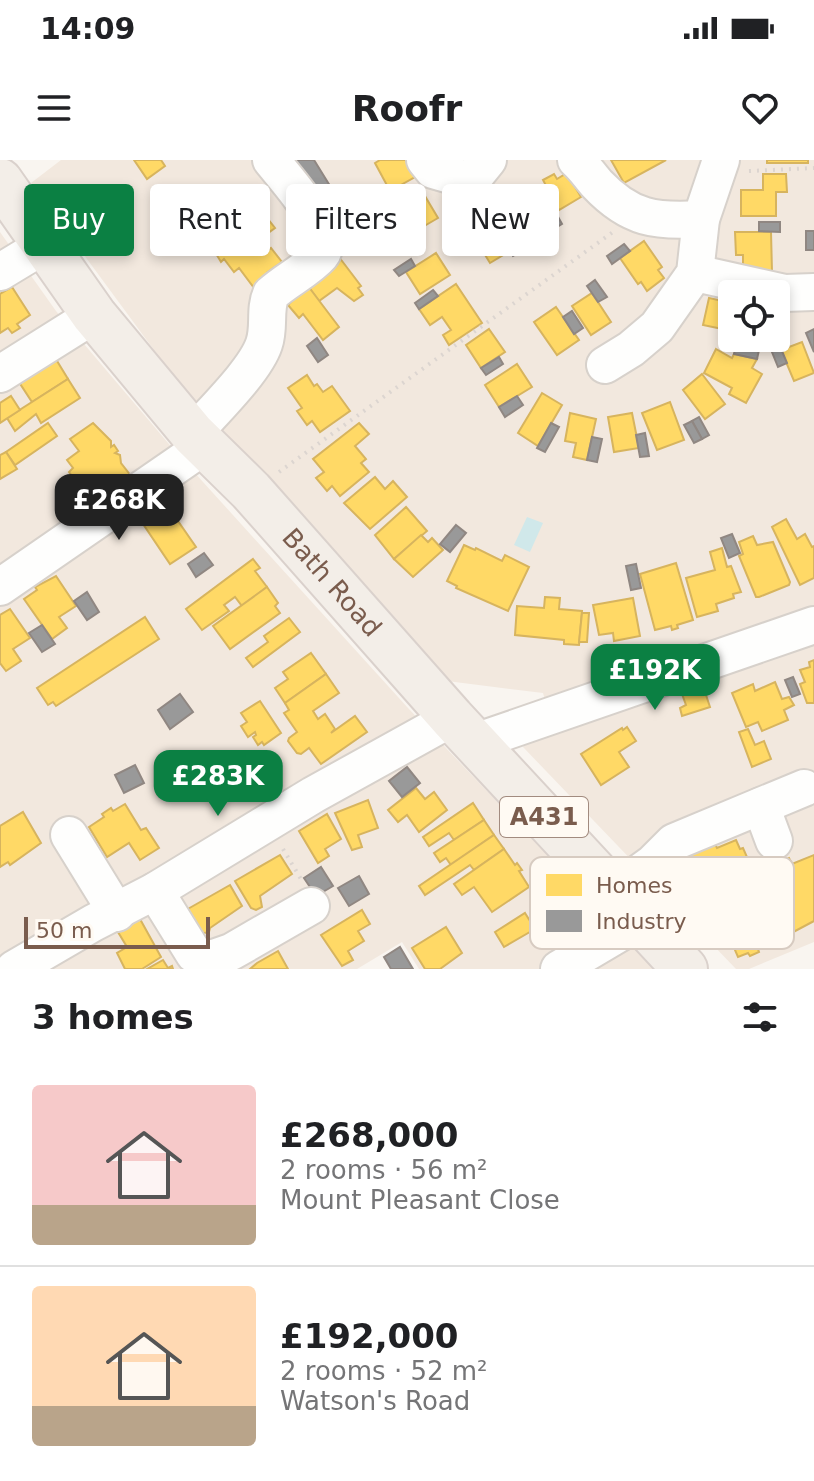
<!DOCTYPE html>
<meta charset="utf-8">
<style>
:root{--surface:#fff;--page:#f2f2f2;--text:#202124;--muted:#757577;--line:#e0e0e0;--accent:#0b8043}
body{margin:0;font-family:"DejaVu Sans",sans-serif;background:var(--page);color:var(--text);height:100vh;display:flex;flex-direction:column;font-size:30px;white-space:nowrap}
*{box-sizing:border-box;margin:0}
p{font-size:26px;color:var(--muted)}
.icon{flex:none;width:44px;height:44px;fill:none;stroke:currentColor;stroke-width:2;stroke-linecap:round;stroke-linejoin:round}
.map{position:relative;height:809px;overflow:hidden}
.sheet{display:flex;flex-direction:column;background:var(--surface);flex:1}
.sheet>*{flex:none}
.guide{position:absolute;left:24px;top:24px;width:766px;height:72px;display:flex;gap:16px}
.fabs{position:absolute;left:718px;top:120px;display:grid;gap:16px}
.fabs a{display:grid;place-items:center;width:72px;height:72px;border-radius:8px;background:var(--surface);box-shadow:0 4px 12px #0003;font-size:40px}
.scale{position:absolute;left:24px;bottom:20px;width:186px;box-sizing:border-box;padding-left:8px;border:4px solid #7a5c4d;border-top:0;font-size:22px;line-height:28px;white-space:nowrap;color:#7a5c4d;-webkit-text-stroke:6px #fffaf3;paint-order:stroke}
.price{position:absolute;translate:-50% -68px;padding:0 18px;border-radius:16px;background:var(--accent);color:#fff;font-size:26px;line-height:52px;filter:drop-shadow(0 2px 4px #0008)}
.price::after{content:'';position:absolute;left:50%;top:48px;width:24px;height:18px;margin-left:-12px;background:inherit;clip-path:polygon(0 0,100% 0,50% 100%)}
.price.active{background:#222;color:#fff}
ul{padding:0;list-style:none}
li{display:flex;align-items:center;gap:24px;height:200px;padding:0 32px}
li+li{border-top:2px solid var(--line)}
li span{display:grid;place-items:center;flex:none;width:224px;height:160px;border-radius:8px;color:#555}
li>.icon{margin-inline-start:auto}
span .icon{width:96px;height:96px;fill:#fffc;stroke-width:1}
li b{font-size:34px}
h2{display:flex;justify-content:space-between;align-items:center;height:96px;padding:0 32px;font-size:34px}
.tag{padding:0 28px;border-radius:8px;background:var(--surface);box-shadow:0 4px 12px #0003;font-size:28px;line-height:72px}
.tag.active{background:var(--accent);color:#fff}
.status{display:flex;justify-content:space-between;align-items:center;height:56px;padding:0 40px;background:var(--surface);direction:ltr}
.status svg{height:22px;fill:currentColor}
header{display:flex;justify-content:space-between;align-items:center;height:104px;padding:0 32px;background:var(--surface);font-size:36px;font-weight:700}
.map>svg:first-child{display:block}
.residential{fill:#f2e8de;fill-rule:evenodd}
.water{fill:#d0e8ea}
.homes{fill:#ffd966;stroke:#d7b45e;stroke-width:2}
.industry{fill:#999;stroke:#908782;stroke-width:2}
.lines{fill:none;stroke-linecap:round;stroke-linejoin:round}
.minor-casing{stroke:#d7d1cb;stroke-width:40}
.major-casing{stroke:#dad1cc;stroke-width:48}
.path{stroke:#dcd5d0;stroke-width:4;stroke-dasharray:2 6;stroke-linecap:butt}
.minor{stroke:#fefefd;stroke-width:36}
.major{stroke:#f3eee8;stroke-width:44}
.labels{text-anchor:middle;stroke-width:8;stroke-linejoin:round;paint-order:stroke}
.shield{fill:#fffaf3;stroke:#a28b7f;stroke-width:2}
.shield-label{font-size:24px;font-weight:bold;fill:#7a5c4d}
.street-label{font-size:26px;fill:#7a5c4d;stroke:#fffaf3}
.key{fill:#fffaf3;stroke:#d7cbc1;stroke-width:2}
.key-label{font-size:22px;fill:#7a5c4d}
</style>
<div class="status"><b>14:09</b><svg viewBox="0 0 49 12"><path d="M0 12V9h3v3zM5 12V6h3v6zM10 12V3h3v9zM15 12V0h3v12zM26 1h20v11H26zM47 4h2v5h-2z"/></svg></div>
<header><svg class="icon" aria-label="menu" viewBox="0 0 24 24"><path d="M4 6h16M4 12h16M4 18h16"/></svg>Roofr<svg class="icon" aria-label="heart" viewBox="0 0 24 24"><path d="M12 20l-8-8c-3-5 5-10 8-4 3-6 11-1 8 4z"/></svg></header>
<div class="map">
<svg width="814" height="809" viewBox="0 0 814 809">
<rect width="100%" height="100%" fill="#f9f5f0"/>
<g class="residential">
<path d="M61,0H814V782L749,809H736L523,587L526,581L553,567L543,533L447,521L255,313L168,209L31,23ZM732,134H776V178H732Z"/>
<path d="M0,72L56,151L174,290L408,548L656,809H419L402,782L357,809H0Z"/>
</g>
<path class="water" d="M527,357L543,363L530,392L514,385Z"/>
<g class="homes">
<path d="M134,0H161L165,6L147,19Z"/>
<path d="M380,0H406L415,17L390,31L375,3Z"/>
<path d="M611,0H666L624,23Z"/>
<rect x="767" y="0" width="41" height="3"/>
<path d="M567,13L581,37L559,50L543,20L554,14L557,19Z"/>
<path d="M763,14H786L787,32H776V56H741V30H763Z"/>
<path d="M246,31L275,68L253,84L255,87L258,85L264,94L271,88L282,102L268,112L274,119L257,132L239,108L234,112L224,99L221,102L206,77L210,74L192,49L211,35L218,46L228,38L231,43Z"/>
<path d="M422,31L438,58L414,72L398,45Z"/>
<path d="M522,39L543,77L523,88L502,50Z"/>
<path d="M492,60L510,91L490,103L471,72Z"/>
<path d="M735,72H771L772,112H743V95H736Z"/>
<path d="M644,81L662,107L658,110L664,118L647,131L641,122L638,124L620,98Z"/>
<path d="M436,93L450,115L420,134L406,112Z"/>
<path d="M339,97L361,126L358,128L363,135L354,141L337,128L319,141L305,122Z"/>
<path d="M305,122L339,167L323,180L303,154L299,158L288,145L292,141L287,135Z"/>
<path d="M456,124L482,163L449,185L443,175L451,170L442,157L430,165L419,149Z"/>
<path d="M12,127L30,155L17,164L20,168L12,173L8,168L0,173V134Z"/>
<path d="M592,133L611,162L591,175L572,146Z"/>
<path d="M709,138L732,143V171L703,165Z"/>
<path d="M556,147L579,180L557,195L534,162Z"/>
<path d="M489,169L505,192L481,208L466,185Z"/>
<path d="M802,182L814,213L794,221L781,190Z"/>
<path d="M716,189L732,198L734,194L757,199L752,208L762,214L746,243L729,234L732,228L704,213Z"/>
<path d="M54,196L68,219L32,242L17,219Z"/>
<path d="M517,204L532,227L499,247L485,225Z"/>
<path d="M702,214L725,244L705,259L683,230Z"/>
<path d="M307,215L314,226L317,224L323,232L332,226L350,251L320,272L312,261L307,265L297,251L302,248L288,228Z"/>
<path d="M68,219L80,238L41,263L36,254L15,271L7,258Z"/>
<path d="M542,233L562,245L538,286L518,273Z"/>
<path d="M11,236L20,250L0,263V243Z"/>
<path d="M670,242L684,280L657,290L642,253Z"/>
<path d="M570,253L596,259L587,300L573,297L576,283L565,281Z"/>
<path d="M632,253L639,288L614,292L608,257Z"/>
<path d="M48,263L57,276L15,305L6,292Z"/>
<path d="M93,263L111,281V287L114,285L118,291L115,293L120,295L121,303L135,321L109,340L98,325L86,334L69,312L73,308L67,300L79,291L70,279Z"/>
<path d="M359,263L369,274L355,286L366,299L361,303L369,312L340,336L332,326L327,331L316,318L324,312L313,299Z"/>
<path d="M6,292L17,309L0,319V295Z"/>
<path d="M375,317L385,329L393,321L407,337L370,369L344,343Z"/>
<path d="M162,338L196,387L170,404L137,355Z"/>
<path d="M406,347L427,371L394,399L375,375Z"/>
<path d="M786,359L797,379L805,374L812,387L814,386V418L800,425L772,367Z"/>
<path d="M421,375L428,382L432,378L443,390L413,417L394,399Z"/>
<path d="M753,376L757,385L773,382L790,422L789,425L759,437H756L739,396L743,394L739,382Z"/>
<path d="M464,385L475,390L476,388L502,401L505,395L529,407L508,451L456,428L457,426L447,421Z"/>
<path d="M722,388L727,407L731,406L741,432L733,434L734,438L716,444L718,451L697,457L686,418L715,410L710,392Z"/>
<path d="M253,399L260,408L255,411L267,427L242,446L235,437L224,445L229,451L202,470L186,449Z"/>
<path d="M676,403L693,460L677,465L678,468L672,470L671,466L655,470L640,414Z"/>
<path d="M56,416L76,446L59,457L67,468L52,479L24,439L37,430L35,427Z"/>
<path d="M267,427L278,443L275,446L280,453L230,489L213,466Z"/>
<path d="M545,437L560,438L559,449L582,451L579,485L564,484V480L515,475L517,446L544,448Z"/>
<path d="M633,438L640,476L614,481L613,473L599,475L593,445Z"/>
<path d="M10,449L30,478L13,489L21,501L6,511L0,503V455Z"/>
<path d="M582,453H589L587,482H579Z"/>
<path d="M145,457L159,479L56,546L53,542L48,545L37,528Z"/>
<path d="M289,458L300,472L253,507L246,498L268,482L264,476Z"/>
<path d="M311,493L326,514L285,543L275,528L288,519L283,512Z"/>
<path d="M814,500V543H807L800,524L805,522L800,510L810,507L809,502Z"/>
<path d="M326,514L339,533L313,551L318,559L325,554L335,569L331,573L355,556L367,572L321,604L309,588L301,594L297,593L288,581L289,578L297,572L284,553L289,550L285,543Z"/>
<path d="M775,522L782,539L789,537L794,545L784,550L788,560L762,571L758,562L746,567L732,533L753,524L755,531Z"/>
<path d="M703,526L710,547L682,556L680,548L686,545L682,534Z"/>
<path d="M260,541L281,573L264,585L262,582L258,585L253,577L256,575L255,572L248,577L241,566L247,562L241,553Z"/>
<path d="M627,567L636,581L619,592L629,607L601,625L581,594L622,568L623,570Z"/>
<path d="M748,569L755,585L764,581L771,599L752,607L739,572Z"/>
<path d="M416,628L425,639L434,632L447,650L419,672L407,655L398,662L388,650Z"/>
<path d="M368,640L378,668L358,675L362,687L352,690L335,653Z"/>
<path d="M473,643L484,660L454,680L449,673L429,686L423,677Z"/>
<path d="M125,644L141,670L146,668L159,688L140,700L129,683L107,697L89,667L104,657L102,654L111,648L113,651Z"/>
<path d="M23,652L41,683L10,705L8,702L0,707V666Z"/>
<path d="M327,654L341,679L325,689L329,696L318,703L299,671Z"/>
<path d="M484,660L494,675L451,705L446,698L440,702L434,693Z"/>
<path d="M494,675L504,689L474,710L470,705L425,735L419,726Z"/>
<path d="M736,680L740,689L743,688L757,720L765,716L762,709L766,708L765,704L779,698L781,702L789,698L792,704L814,695V761L784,777L783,774L767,780L769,785L758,789L759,792L750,796L748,793L738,797L723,762L708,768L685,713L690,711L683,695L714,682L717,688Z"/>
<path d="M504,689L515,705L517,703L522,710L519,711L529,727L492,752L474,727L462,735L454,724Z"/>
<path d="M280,695L292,714L260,736L262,747L256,750L251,748L235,721Z"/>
<path d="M230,725L242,746L210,768L209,772L200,774L186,750Z"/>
<path d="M362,750L370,764L358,771L364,781L348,791L353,800L342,806L321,775Z"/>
<path d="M525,753L535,769L504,787L495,772Z"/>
<path d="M140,759L161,797L142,809H125L117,793L127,787L118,772Z"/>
<path d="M446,767L462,793L440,809H425L412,788Z"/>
<path d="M278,791L288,809H250L257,803Z"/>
<path d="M163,800L168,808L172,806L173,809H147Z"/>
</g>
<g class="industry">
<path d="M290,0H314L335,34L318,45Z"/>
<path d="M397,27L401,34L384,43L379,36Z"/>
<path d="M552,46L562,64L554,69L543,52Z"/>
<path d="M543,52L554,69L546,74L535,56Z"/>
<path d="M351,62L362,79L346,90L335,73Z"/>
<path d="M759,62H780V72L759,71Z"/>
<path d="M420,68L424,76L407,85L403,78Z"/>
<rect x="806" y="71" width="8" height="19"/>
<path d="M510,76L520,92L513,96L503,80Z"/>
<path d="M624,84L630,91L612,104L607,96Z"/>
<path d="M411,99L415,106L399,116L394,110Z"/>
<path d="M595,120L607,137L598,142L587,126Z"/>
<path d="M433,130L438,136L419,149L415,143Z"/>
<path d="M572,151L583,168L574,174L563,157Z"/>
<path d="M814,169V192L806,173Z"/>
<path d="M317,178L328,195L318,202L307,186Z"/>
<path d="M738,178L761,180L759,190L736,185Z"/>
<path d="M779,184L787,203L778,207L770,187Z"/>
<path d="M736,185L759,190L757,199L734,194Z"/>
<path d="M499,197L503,204L486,215L481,208Z"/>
<path d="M517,236L523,245L505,257L499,247Z"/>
<path d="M699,257L709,275L702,279L692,261Z"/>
<path d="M692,261L702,279L694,283L684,265Z"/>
<path d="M551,263L559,267L545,292L537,288Z"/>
<path d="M645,273L649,296L640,297L636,275Z"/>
<path d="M592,277L602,279L597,302L587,300Z"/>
<path d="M456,365L466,373L450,392L440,384Z"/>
<path d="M732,374L740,393L729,398L721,378Z"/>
<path d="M204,393L213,405L196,417L188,404Z"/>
<path d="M636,404L641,428L631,430L626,406Z"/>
<path d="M87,432L99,452L87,460L74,441Z"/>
<path d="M42,465L55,484L42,492L29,473Z"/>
<path d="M793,517L800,534L792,537L785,520Z"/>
<path d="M180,534L193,552L170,569L158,550Z"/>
<path d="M135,605L144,623L124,633L115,615Z"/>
<path d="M175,606L187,624L172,633L160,615Z"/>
<path d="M407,607L420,623L402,637L389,621Z"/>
<path d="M321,707L333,726L316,736L304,718Z"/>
<path d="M359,716L369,734L349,746L338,728Z"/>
<path d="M400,787L413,809H391L384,797Z"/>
</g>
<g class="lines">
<defs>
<g id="minor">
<path d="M425,0L433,10L471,21L488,0"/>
<path d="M576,0C584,7 590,16 597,24C630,59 656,62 701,59"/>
<path d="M0,112L43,86"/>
<path d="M695,113L785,133L814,132"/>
<path d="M605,205L631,189L657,167L695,113L701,59L721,0"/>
<path d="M0,214L94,155"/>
<path d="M193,274C212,252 255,211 264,184C270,167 264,150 271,134C286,120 308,110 321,95C338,75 285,18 271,0"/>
<path d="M0,427L203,287"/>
<path d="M475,582L814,465"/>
<path d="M761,646L774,681"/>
<path d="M69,675L117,753"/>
<path d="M155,731L194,794L211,799L231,792L311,746"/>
<path d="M613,732L653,703L674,682L804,628"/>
<path d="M14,809L93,763L155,731L313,635L452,558"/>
<path d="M559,809L640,761"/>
</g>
<g id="major">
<path id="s1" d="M0,21L94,155L193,274L251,331L452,558L685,809"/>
</g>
</defs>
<use href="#minor" class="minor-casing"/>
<use href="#major" class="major-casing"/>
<g class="path">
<path d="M749,11L814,8"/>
<path d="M279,312L613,72"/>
<path d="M283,689L301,719"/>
</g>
<use href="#minor" class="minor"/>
<use href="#major" class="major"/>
</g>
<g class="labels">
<rect class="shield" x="500" y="637" width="88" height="40" rx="6"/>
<g class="shield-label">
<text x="544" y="665">A431</text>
</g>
<g class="street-label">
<text dy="9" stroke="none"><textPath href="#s1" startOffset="522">Bath Road</textPath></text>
</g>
</g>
<rect x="530" y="697" width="264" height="92" rx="12" class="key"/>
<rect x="546" y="714" width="36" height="22" fill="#ffd966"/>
<rect x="546" y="750" width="36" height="22" fill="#999"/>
<g class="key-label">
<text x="596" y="733">Homes</text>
<text x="596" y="769">Industry</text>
</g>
</svg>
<div class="fabs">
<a><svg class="icon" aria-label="locate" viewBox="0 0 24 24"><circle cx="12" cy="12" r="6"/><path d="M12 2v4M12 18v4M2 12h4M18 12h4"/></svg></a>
</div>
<div class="scale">50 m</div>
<b class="price active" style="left:119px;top:382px">£268K</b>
<b class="price" style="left:655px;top:552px">£192K</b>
<b class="price" style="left:218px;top:658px">£283K</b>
<div class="guide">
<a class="tag active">Buy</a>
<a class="tag">Rent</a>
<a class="tag">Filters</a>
<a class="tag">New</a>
</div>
</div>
<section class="sheet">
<h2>3 homes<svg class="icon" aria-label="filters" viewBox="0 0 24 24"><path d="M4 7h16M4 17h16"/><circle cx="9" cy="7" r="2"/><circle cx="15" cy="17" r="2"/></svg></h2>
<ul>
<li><span style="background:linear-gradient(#f6c9c9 75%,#b9a48a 0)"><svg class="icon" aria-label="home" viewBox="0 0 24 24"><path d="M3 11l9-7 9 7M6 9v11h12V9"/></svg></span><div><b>£268,000</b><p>2 rooms · 56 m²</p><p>Mount Pleasant Close</p></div></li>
<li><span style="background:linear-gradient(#ffd9b3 75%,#b9a48a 0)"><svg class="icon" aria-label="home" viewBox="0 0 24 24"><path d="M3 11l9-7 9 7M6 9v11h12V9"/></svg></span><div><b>£192,000</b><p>2 rooms · 52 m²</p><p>Watson's Road</p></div></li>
</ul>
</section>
